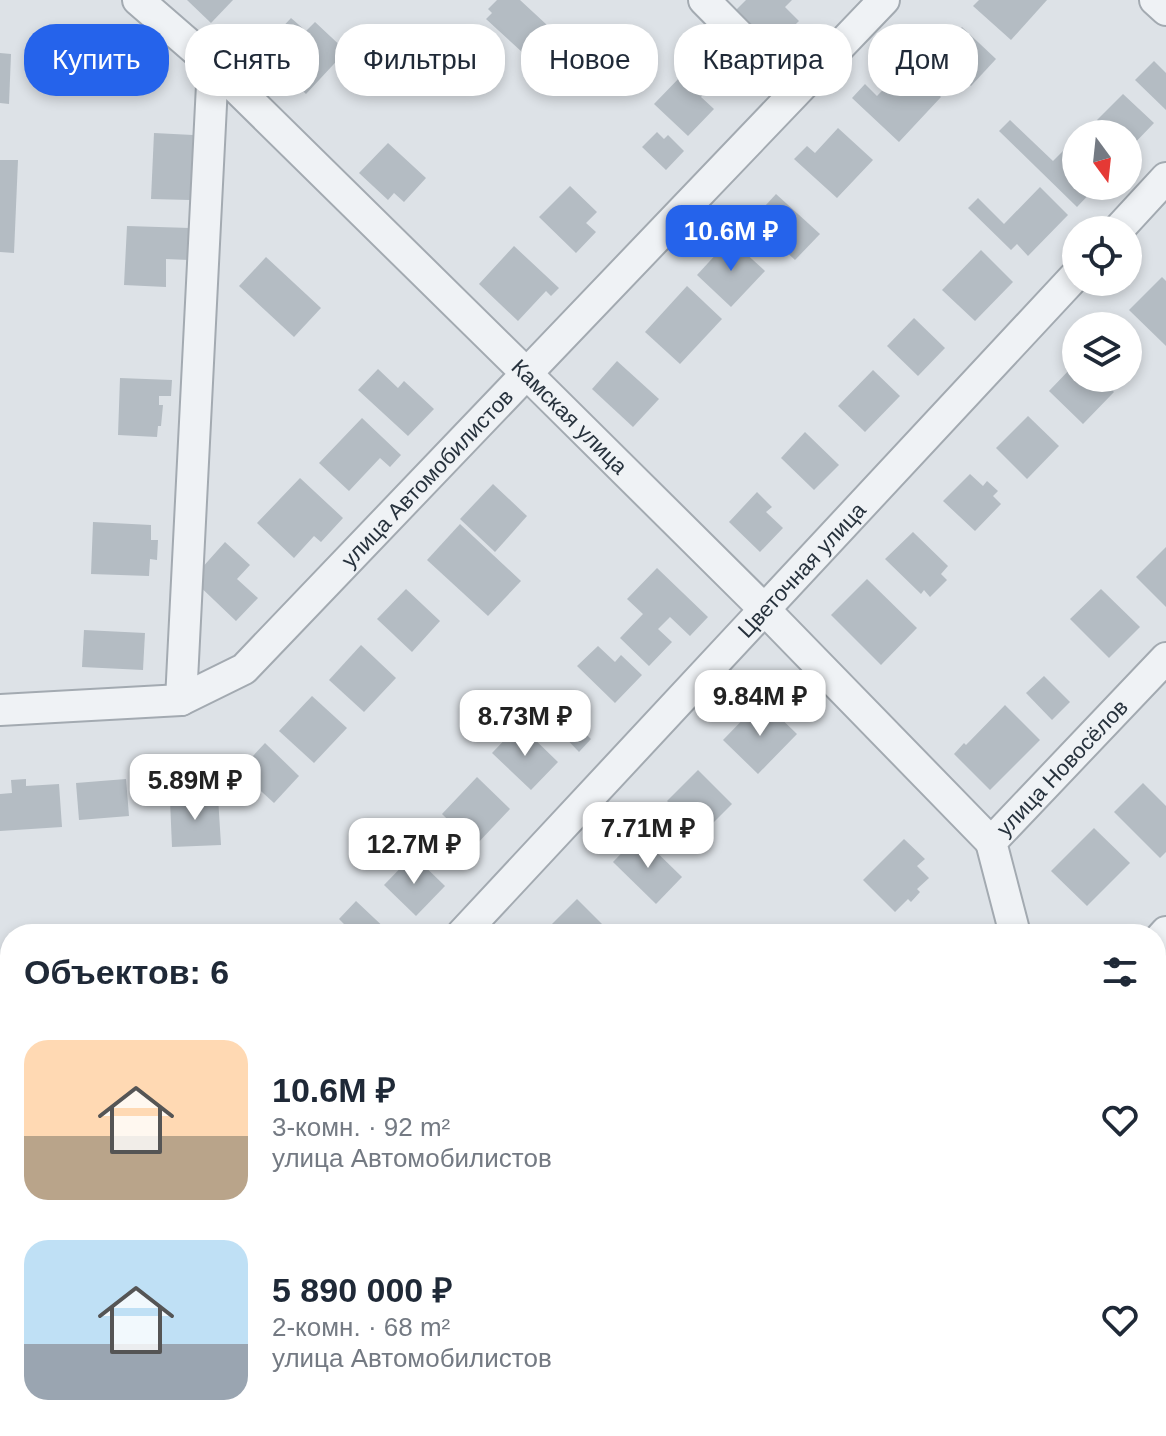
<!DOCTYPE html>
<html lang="ru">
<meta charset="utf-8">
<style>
:root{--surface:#fff;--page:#f6f6f7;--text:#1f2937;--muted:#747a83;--accent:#2563eb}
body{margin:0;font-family:Helvetica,sans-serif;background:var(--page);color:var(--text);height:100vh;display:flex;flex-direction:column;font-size:30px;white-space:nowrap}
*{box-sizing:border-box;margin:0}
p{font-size:26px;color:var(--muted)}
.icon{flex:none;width:44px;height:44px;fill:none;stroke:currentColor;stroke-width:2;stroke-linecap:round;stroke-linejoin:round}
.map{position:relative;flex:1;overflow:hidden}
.panel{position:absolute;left:0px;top:924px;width:1166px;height:512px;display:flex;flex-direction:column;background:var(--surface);border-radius:32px 32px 0 0;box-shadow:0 4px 12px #0003}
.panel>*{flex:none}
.hud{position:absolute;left:24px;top:24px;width:1118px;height:72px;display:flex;gap:16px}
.needle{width:52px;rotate:165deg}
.tools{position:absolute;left:1062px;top:120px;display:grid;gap:16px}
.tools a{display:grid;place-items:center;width:80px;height:80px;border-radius:50%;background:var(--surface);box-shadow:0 4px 12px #0003;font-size:40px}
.price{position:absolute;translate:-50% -68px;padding:0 18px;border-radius:16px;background:#fff;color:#222;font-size:26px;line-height:52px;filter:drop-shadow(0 2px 4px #0008)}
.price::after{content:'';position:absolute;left:50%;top:48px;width:24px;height:18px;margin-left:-12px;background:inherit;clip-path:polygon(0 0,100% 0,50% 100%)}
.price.on{background:var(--accent);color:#fff}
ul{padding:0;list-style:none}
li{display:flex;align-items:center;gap:24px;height:200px;padding:0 24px}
li span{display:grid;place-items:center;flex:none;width:224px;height:160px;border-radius:24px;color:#555}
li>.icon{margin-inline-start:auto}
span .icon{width:96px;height:96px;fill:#fffc;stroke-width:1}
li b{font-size:34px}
h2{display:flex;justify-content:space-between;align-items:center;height:96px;padding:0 24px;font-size:34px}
.pill{padding:0 28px;border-radius:32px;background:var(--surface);box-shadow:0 4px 12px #0003;font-size:28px;line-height:72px}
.pill.on{background:var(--accent);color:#fff}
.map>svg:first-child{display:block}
.building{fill:#b4bcc3}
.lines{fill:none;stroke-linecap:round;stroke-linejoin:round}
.street-casing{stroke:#a3aab1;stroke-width:34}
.street{stroke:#eff2f5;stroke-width:30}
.labels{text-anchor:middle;stroke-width:7;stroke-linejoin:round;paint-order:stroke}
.street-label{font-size:22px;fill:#27323d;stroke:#ecf1f4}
</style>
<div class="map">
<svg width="1166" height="1436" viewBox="0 0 1166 1436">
<rect width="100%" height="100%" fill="#dde2e7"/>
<g class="building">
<path d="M187,0H233L211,23Z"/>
<path d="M497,0H520L547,25L522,52L486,19L492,13L488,9Z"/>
<path d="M746,0H792L785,7L799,21L767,52L730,16Z"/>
<path d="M979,0H1047L1011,40L973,6Z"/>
<path d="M291,18L306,31L315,22L346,51L306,94L287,76L281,82L266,69L260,75L248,64Z"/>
<path d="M962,27L996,59L971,86L936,54Z"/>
<path d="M0,53L11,54L9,104L0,103Z"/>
<path d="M1154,61L1166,73V110L1135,80Z"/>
<path d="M907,65L941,97L899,142L852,98L865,84L877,96Z"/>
<path d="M683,74L704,93L701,97L714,109L688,136L654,104Z"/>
<path d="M1123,94L1154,123L1128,150V134H1111L1097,120Z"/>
<path d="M1010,120L1053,161L1072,142L1076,146V186H1097L1077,207L999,131Z"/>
<path d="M838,128L873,160L837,198L794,159L807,146L815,153Z"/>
<path d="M657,132L664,139L668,135L684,151L666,170L642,147Z"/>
<path d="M154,133L193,135L190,200L151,199Z"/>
<path d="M388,143L426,178L404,202L394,193L388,200L359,173Z"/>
<path d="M0,160H18L14,253L0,252Z"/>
<path d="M570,186L597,212L586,223L596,232L576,253L539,217Z"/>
<path d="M1040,187L1068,215L1028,256L1017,244L1011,250L968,208L978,198L1004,224Z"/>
<path d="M776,194L820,234L795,260L752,220Z"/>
<path d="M127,226L190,228L189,260L166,259V287L124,285Z"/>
<path d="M730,239L765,271L731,307L697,275Z"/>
<path d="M514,246L559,288L551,296L546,291L518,321L479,284Z"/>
<path d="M981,250L1013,282L975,321L942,290Z"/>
<path d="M266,257L321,308L294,337L239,286Z"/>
<path d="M1162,277L1166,281V346L1129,310Z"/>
<path d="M687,286L722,319L680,364L645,332Z"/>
<path d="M914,318L945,348L918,376L887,346Z"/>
<path d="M617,361L659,399L633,427L592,389Z"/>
<path d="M1073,366L1076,369V378H1085L1089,382L1093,378H1100L1114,392L1083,424L1049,391Z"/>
<path d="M378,369L398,388L404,381L434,409L408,436L358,390Z"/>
<path d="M873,370L900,396L865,432L838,406Z"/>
<path d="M120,378L172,380L171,396H159V405H163L161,426H158L157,437L118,435Z"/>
<path d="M1028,416L1059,446L1027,479L996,448Z"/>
<path d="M362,418L401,455L390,467L380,458L349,491L319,463Z"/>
<path d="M805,432L839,465L814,490L781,458Z"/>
<path d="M970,474L983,486L987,481L998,491L993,496L1001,504L975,531L943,501Z"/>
<path d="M300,478L343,518L321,542L314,536L294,558L257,523Z"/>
<path d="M493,484L527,516L495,552L460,519Z"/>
<path d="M757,492L772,507L766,512L783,528L760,552L729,522Z"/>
<path d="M93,522L151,525V540H158L157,560L150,559L149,576L91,574Z"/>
<path d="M460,524L521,581L488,616L427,560Z"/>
<path d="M913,532L948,566L941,574L947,580L930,597L924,590L921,594L885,559Z"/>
<path d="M225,542L250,565L237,579L258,598L236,621L192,579Z"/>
<path d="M1166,547V607L1136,577Z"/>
<path d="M657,568L708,617L690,636L670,617L658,629L672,642L649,666L620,638L643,614L627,599Z"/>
<path d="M867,579L917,628L881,665L831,615Z"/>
<path d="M406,589L440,621L412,652L377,619Z"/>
<path d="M1101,589L1140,627L1109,658L1070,619Z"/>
<path d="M84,630L145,633L143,670L82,667Z"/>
<path d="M361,645L396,678L364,712L329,680Z"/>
<path d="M598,646L615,662L621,655L642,675L615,703L577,666Z"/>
<path d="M1044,676L1070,702L1052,720L1026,693Z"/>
<path d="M312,696L347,728L314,763L279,731Z"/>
<path d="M1005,705L1040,740L990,790L954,754L964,743L966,745Z"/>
<path d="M769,707L797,734L758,774L723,740L754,708L761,715Z"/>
<path d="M571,720L591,739L579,752L559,731Z"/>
<path d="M514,730L522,738L527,732L558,762L531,790L492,753Z"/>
<path d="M265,743L299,776L274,803L239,771Z"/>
<path d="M698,770L732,804L701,835L667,801Z"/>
<path d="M477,777L510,809L475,846L442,814Z"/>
<path d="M26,779V786L59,784L62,827L0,831V794L12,793L11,780Z"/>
<path d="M126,779L129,816L79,820L76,783Z"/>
<path d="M1143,783L1166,806V852L1160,858L1114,812Z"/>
<path d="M218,797L221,845L172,847L170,800Z"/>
<path d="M1094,828L1130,863L1087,906L1051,871Z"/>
<path d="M639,835L682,877L656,904L613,862Z"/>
<path d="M904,839L925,859L917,866L929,878L917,889L920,892L911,902L908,899L895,912L863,880Z"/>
<path d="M413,855L445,886L416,916L384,885Z"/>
<path d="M577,899L603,925L594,934H546L544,932Z"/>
<path d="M356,901L391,934H346L350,930L339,919Z"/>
<path d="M10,1115V1169H0V1116Z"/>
<path d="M1166,1233V1268H1160L1162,1289H1156V1234Z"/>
<path d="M222,1426H288L289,1436H223Z"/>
<path d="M601,1426H634L635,1436H563V1434L602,1430Z"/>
<path d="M954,1426H987L988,1431L954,1434Z"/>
<path d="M73,1428L74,1436H56V1429Z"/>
</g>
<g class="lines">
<defs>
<g id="street">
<path id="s1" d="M138,0L213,65L526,373L765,610L991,842"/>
<path d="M704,0L795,92"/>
<path d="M1155,0L1166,10"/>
<path d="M1118,230L1166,178"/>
<path d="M181,700L213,65"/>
<path id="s2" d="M0,710L181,700L244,669L884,0"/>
<path id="s3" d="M462,934L1076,275"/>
<path id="s4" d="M1015,934L991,842L1166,658"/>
<path d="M1156,943L1166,932"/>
<path d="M0,1050L10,1049"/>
<path d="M126,1426V1436"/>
<path d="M1053,1426L1054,1436"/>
</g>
</defs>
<use href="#street" class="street-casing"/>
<use href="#street" class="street"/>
</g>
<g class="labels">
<g class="street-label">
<text dy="8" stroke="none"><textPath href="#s1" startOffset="600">Камская улица</textPath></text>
<text dy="8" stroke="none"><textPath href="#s2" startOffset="516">улица Автомобилистов</textPath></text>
<text dy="8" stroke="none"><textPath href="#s3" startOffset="498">Цветочная улица</textPath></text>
<text dy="8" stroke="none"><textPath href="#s4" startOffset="198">улица Новосёлов</textPath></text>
</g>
</g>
</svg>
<div class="tools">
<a><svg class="needle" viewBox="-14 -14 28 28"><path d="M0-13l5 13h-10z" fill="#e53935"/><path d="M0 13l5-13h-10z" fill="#747a83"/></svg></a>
<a><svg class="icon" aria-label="locate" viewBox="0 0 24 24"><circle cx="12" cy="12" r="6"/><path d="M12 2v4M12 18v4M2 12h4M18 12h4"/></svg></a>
<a><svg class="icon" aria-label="layers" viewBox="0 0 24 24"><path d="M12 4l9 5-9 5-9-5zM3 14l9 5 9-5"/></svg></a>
</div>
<b class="price on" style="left:731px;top:273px">10.6M ₽</b>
<b class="price" style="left:760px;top:738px">9.84M ₽</b>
<b class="price" style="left:525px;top:758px">8.73M ₽</b>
<b class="price" style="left:195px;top:822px">5.89M ₽</b>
<b class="price" style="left:648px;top:870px">7.71M ₽</b>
<b class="price" style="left:414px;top:886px">12.7M ₽</b>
<div class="hud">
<a class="pill on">Купить</a>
<a class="pill">Снять</a>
<a class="pill">Фильтры</a>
<a class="pill">Новое</a>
<a class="pill">Квартира</a>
<a class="pill">Дом</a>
</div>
<section class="panel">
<h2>Объектов: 6<svg class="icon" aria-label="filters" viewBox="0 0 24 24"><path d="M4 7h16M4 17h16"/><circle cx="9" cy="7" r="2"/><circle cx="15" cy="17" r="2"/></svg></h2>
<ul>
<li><span style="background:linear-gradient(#ffd9b3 60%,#b9a48a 0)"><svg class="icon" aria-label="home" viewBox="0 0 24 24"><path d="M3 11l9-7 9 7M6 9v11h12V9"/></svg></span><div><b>10.6M ₽</b><p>3-комн. · 92 m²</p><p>улица Автомобилистов</p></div><svg class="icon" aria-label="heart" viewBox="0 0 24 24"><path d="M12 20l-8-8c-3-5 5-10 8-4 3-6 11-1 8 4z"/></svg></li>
<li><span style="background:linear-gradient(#bfe0f5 65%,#9aa5b1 0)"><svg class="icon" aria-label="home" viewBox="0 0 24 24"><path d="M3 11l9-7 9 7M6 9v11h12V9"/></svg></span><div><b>5 890 000 ₽</b><p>2-комн. · 68 m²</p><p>улица Автомобилистов</p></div><svg class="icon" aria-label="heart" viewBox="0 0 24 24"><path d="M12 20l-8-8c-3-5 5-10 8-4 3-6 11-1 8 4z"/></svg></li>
</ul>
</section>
</div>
